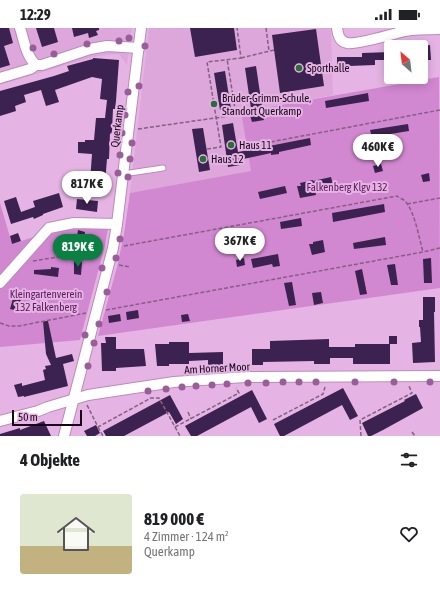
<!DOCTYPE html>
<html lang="de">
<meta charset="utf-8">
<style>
:root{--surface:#fff;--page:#f2f2f2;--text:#202124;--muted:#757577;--line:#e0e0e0;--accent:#0b8043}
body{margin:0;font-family:"Asap Condensed",sans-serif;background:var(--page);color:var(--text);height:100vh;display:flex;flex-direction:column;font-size:15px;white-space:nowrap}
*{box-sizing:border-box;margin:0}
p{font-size:13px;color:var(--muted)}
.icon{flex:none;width:22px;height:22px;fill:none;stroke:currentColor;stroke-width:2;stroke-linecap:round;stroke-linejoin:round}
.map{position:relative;height:408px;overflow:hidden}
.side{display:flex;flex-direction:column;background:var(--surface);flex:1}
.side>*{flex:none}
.needle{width:26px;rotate:332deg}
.fabs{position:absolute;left:384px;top:12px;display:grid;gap:8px}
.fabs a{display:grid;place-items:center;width:44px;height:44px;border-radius:4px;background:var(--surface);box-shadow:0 2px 10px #0003;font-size:20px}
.scale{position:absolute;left:12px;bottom:10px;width:70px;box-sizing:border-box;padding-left:4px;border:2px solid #160616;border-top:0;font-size:11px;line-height:14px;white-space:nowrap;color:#160616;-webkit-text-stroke:3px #e5b4e4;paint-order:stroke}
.price{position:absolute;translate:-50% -34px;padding:0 9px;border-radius:14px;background:#fff;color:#222;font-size:13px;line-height:26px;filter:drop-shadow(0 1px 2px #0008)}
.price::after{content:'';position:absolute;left:50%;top:24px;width:12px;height:9px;margin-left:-6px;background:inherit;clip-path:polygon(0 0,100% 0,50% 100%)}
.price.current{background:var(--accent);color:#fff}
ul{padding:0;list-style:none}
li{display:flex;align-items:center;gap:12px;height:100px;padding:0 20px}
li+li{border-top:1px solid var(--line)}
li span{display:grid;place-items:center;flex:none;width:112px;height:80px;border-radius:4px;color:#555}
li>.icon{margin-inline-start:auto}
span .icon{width:48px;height:48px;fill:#fffc;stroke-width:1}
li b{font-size:17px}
h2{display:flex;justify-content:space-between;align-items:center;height:48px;padding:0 20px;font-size:17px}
.status{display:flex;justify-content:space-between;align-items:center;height:28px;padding:0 20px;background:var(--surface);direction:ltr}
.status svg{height:11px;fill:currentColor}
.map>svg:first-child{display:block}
.built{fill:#dda7db}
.green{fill:#d287d1}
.building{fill:#3b2250}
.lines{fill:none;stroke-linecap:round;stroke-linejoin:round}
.lane-casing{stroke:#ba8bb9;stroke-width:7}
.street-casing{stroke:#ba8bb9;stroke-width:12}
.path{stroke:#826181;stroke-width:1.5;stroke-dasharray:4 2;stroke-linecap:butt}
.lane{stroke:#fff;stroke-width:5}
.street{stroke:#fff;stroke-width:10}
.tree{fill:#995e99}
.poi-dot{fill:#2c6d37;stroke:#e5b4e4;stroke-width:1.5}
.labels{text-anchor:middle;stroke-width:4;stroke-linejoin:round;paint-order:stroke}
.poi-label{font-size:11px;fill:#160616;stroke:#e5b4e4;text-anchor:start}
.street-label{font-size:11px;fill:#160616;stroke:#e5b4e4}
.park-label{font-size:11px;fill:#5b175c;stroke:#e5b4e4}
</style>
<div class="status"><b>12:29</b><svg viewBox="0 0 49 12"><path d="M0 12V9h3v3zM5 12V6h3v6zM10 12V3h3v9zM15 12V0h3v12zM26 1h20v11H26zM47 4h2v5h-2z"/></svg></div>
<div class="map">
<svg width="440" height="408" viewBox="0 0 440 408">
<rect width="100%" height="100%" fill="#e5b4e4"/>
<g class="built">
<path d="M0,0H132L127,37L119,26L106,27L92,29L0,57Z"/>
<path d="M149,0H331L333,67L241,84L251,143L130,165Z"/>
</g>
<g class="green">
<path d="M439,49L440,260L98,308L117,239L124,206L130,165L251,143L241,84Z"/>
<path d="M0,175L12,216L40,207L0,252Z"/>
<path d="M65,200H108L105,217L80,312L0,319V260L48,206Z"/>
</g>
<g class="building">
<path d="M0,0H9L13,15L4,18L10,37L0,40Z"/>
<path d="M36,0H54L58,14L42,19Z"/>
<path d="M72,0H99V2L96,3L98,7L89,10L88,5L74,9Z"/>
<path d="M190,0H234L237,22L195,29Z"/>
<path d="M316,1L324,58L280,65L272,7Z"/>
<path d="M430,17L431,32H421V18Z"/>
<path d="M391,24V32H375V37L349,38V41H337V29H362V25Z"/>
<path d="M93,30L119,32L116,73L115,81H113L112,103L111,106L110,105L109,131H107L105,155L90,154L92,126L78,125V114H85V112H94L96,90H105L107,72L100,71L102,51L92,49L55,62L59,74L46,78L41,62L24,67L26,74L15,78L16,83L0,88V63L54,48L69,43L67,38L93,31Z"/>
<path d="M256,38L264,92L252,94L250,87H252L245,40Z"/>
<path d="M225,43L231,81L220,82L214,45Z"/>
<path d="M368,65L369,73L326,80L325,73Z"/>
<path d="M233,95L238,124L310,110L311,117L279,124V126L271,127V125L239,132L240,137L228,139L222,97Z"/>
<path d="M408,96L409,103L372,109L370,102Z"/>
<path d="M203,100L210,142L199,144L192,101Z"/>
<path d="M381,136L383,143L375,145L373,138Z"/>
<path d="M429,145L430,153L423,154L421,147Z"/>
<path d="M331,149L333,157L315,161L316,167L300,170L297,158H301L300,155L313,152V153Z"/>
<path d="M285,158L287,165L260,171L258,164Z"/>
<path d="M59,165L63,179L43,186V187L34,191L33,189L11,196L4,173L16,169L21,184L35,179L33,173Z"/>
<path d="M77,171L98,173L97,184L76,181Z"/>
<path d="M384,176L385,184L333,194L332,185Z"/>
<path d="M301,190L302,198L281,201L280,194Z"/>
<path d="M78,202L85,204L84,211L77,209Z"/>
<path d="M18,205L21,213L12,216L10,208Z"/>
<path d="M385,209L386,217L354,221L353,215Z"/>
<path d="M323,212L325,224L312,227L309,216H313V214Z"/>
<path d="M278,226L280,238L273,239L272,236L253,240L251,231Z"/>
<path d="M244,230L245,237L237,239L236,232Z"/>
<path d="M431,230L432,255H424L423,231Z"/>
<path d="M74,234H82L81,247L74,246Z"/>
<path d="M395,236L398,257H391L387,237Z"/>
<path d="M51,239L59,240L58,249L34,246V242L51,241Z"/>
<path d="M362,241L367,266L360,267L355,243Z"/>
<path d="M292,254L296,277L289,278L284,255Z"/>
<path d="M321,264L323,275L314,277L312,265Z"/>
<path d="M14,267H22L18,283L10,281Z"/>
<path d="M423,269H435V284H434L435,334L413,335L412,315L421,314L420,299H419V292H423Z"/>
<path d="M138,282L139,290L127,292L126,284Z"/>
<path d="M120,286L121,293L109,295L108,288Z"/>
<path d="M188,286L190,293L182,294L181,287Z"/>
<path d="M43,293H48L56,330L72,326L74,333L63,336L68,358L24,369V368L18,369L14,357L22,355V358L45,352L43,342L46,341L45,338L51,337L46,326Z"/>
<path d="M389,308H397V316H390V336H353V330H330V336H314V333L263,334V337H252V321H270V313L329,311V319H355V316H389Z"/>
<path d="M105,309H116V321H144L146,338L116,340V343H102L101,315H106Z"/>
<path d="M169,314H189V325L223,324V337H208V332L189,333V336H169V338H157L155,316H169Z"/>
<path d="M343,360L358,388L350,392L342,377L284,408H280L274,396Z"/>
<path d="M252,362L267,391L259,395L251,379L197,408H191L185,398Z"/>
<path d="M416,366L423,380L383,402L371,408H368L362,395L405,373L404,372Z"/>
<path d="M170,367L183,391L176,396L169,384L124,408H106L103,403Z"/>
<path d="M44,393L51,408H0V406L20,400V402Z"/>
<path d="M96,397L100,405L95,408H87L84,403Z"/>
</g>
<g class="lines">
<defs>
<path id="lane" d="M123,146L163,140"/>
<g id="street">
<path d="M20,0C24,12 26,28 36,37H42L90,21L107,18L139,20"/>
<path d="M337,0C338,7 339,13 347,15C357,17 393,6 405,3C417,1 428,1 440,1"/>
<path d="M0,50L30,41L36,37"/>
<path d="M0,255L49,200L74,195L117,196"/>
<path d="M0,393L38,383L48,379L88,367L174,354L245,349L440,348"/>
<path d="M64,408L113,220L117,196L141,0"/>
</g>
</defs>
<use href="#lane" class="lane-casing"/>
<use href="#street" class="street-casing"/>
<g class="path">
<path d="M266,0L269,23"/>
<path d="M241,30L274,22"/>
<path d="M138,101L236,87L227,31"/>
<path d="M265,115L440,82"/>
<path d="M207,121L221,119L207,34L241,30L237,0"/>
<path d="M407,176L440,170"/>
<path d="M124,218L397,168C399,170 403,171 405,173C415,184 419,210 423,224"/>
<path d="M33,233L102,222"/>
<path d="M119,237L130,239"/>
<path d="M106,282L423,224L440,220"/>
<path d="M0,295L9,298H19L86,285"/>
<path d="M87,377L98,399L151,370H159L180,408"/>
<path d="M188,384L191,391"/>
<path d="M273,392L323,366L325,359"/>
<path d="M98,399L103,408"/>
<path d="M175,399L239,365L236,360"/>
<path d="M412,404L415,408"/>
<path d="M361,408L360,392L412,365L409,358"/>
</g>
<use href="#lane" class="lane"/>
<use href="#street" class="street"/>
</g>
<g class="tree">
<circle cx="129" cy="10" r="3.5"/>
<circle cx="119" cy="13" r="3.5"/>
<circle cx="87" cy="16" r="3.5"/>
<circle cx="145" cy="18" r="3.5"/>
<circle cx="33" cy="20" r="3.5"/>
<circle cx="54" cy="26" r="3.5"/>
<circle cx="139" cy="58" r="3.5"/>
<circle cx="128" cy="64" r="3.5"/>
<circle cx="125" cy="87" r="3.5"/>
<circle cx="122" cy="105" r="3.5"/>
<circle cx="132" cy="115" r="3.5"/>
<circle cx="120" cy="127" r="3.5"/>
<circle cx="130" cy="131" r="3.5"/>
<circle cx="118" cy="145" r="3.5"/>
<circle cx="128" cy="149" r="3.5"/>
<circle cx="120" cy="211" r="3.5"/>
<circle cx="116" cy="230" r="3.5"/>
<circle cx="102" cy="240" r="3.5"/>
<circle cx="107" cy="264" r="3.5"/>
<circle cx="99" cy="296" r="3.5"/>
<circle cx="85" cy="307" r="3.5"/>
<circle cx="94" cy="315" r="3.5"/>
<circle cx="88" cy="338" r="3.5"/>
<circle cx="283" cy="354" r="3.5"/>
<circle cx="299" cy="354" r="3.5"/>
<circle cx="316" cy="354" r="3.5"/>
<circle cx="355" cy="354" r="3.5"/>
<circle cx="394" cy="354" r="3.5"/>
<circle cx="430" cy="354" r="3.5"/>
<circle cx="248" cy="355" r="3.5"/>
<circle cx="266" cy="355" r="3.5"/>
<circle cx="227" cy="356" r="3.5"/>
<circle cx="212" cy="357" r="3.5"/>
<circle cx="196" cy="358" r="3.5"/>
<circle cx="182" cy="359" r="3.5"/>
<circle cx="166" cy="361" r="3.5"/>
<circle cx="148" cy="363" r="3.5"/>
</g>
<g class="poi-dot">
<circle cx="299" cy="40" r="4"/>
<circle cx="214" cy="76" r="4"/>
<circle cx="231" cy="117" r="4"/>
<circle cx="203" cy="131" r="4"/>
</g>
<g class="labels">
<g class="poi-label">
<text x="307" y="44">Sporthalle</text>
<text x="222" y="74">Brüder-Grimm-Schule,<tspan x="222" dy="13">Standort Querkamp</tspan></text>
<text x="239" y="121">Haus 11</text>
<text x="211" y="135">Haus 12</text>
</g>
<g class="street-label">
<text transform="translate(117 98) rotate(-83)" y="4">Querkamp</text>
<text transform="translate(217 340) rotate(-3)" y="4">Am Horner Moor</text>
</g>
<g class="park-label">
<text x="347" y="163">Falkenberg Klgv 132</text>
<text x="46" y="270">Kleingartenverein<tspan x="46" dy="13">132 Falkenberg</tspan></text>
</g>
</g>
</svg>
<div class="fabs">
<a><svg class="needle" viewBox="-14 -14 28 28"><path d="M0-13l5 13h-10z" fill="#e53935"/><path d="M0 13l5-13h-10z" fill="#757577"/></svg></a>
</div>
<div class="scale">50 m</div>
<b class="price" style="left:378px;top:140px">460K €</b>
<b class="price" style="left:87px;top:177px">817K €</b>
<b class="price" style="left:240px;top:234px">367K €</b>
<b class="price current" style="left:78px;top:240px">819K €</b>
</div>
<section class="side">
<h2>4 Objekte<svg class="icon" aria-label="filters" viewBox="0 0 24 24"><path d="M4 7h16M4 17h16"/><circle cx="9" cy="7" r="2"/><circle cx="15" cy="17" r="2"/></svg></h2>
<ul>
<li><span style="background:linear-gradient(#dfe7d0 65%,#c2b280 0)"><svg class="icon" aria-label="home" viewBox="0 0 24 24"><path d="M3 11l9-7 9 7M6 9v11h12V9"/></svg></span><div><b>819 000 €</b><p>4 Zimmer · 124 m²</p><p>Querkamp</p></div><svg class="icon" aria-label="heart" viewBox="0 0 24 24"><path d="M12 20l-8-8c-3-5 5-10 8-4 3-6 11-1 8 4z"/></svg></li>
</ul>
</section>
